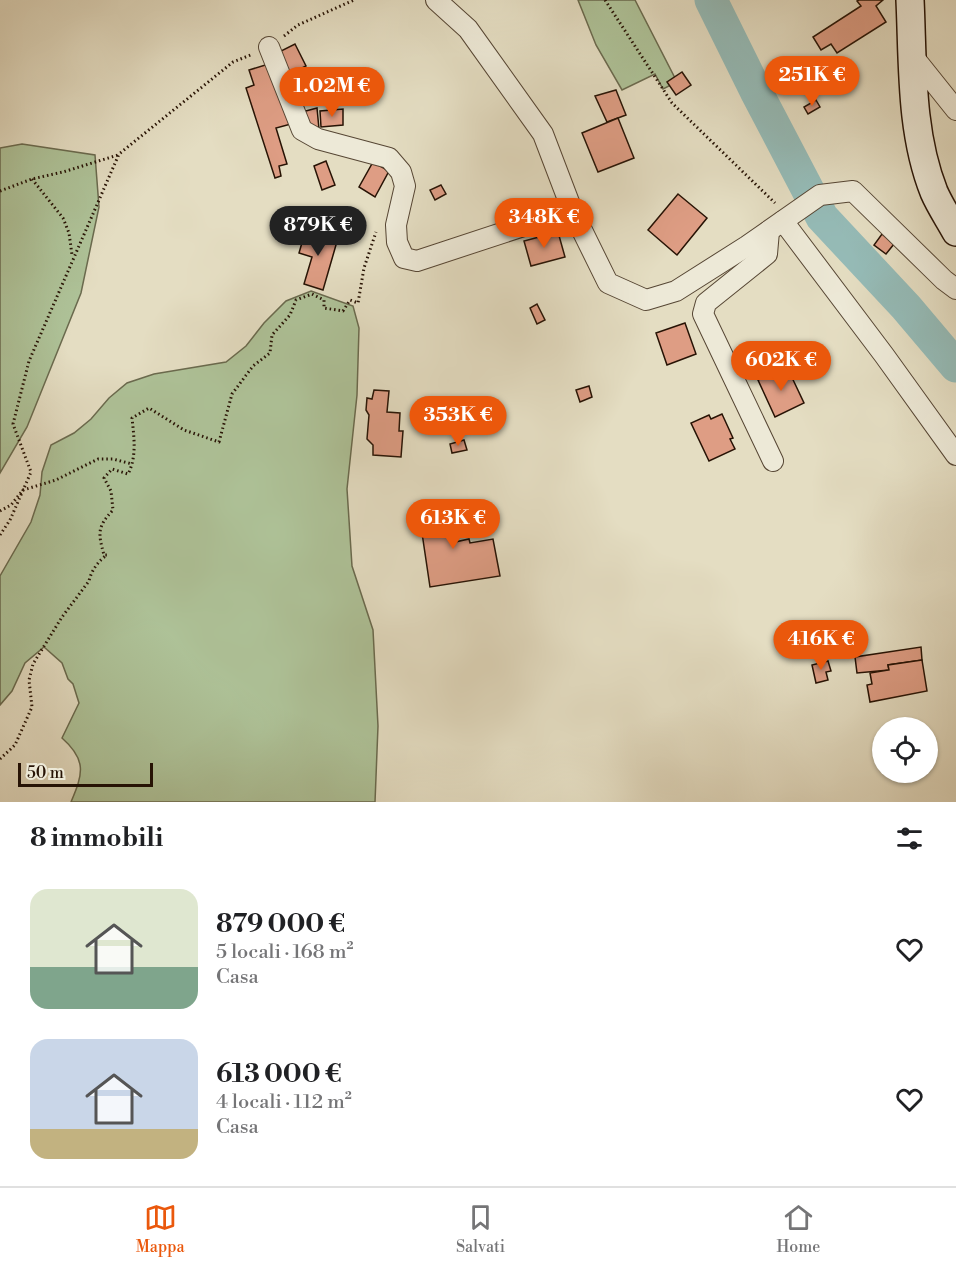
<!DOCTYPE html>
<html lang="it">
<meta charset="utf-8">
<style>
:root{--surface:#fff;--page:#f2f2f2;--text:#202124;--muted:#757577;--line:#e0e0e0;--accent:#ea580c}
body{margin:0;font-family:"Libre Bodoni",serif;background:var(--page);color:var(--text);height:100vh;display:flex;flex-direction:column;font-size:22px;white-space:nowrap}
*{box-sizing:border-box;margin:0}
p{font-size:20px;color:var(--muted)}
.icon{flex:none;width:33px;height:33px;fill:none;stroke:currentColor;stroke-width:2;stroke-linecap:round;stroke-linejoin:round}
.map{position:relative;height:802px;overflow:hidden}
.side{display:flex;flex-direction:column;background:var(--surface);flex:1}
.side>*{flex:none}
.fabs{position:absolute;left:872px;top:717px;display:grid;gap:12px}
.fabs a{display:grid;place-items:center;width:66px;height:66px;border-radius:50%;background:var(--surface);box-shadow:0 2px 4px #0004;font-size:30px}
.scale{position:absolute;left:18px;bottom:15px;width:135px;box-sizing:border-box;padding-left:6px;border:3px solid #271305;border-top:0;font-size:16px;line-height:21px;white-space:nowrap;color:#271305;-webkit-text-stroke:4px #ede9d7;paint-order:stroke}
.price{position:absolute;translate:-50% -51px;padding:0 14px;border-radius:21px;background:var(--accent);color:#fff;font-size:20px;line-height:39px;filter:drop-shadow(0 2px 3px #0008)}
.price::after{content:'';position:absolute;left:50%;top:36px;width:18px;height:14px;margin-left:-9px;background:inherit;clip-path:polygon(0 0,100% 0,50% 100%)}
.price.selected{background:#222;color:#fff}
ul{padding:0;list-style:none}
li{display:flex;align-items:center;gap:18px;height:150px;padding:0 30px}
li span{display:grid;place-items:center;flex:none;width:168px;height:120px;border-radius:18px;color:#555}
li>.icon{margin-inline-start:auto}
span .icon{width:72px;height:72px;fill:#fffc;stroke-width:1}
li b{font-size:26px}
h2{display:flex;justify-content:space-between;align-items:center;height:72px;padding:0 30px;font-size:26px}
.tab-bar{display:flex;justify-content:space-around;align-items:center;height:84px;border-top:2px solid var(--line);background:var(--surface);font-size:16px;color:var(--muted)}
.tab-bar a{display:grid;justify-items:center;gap:3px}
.tab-bar .selected{color:var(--accent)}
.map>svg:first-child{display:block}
.green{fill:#aec298;stroke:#6a6a4e;stroke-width:1.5}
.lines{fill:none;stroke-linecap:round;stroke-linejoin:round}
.river{stroke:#95bbb7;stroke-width:33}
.building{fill:#de9d84;stroke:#271305;stroke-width:1.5}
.street-casing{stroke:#564634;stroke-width:22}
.secondary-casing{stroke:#271305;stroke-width:30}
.path{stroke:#271305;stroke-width:3;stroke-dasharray:1.5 3;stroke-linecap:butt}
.street{stroke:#ede9d7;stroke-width:20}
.secondary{stroke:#ede9d7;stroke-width:27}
</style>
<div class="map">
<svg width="956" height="802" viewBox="0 0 956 802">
<rect width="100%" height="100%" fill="#e4ddc2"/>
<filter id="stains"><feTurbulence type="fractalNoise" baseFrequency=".00333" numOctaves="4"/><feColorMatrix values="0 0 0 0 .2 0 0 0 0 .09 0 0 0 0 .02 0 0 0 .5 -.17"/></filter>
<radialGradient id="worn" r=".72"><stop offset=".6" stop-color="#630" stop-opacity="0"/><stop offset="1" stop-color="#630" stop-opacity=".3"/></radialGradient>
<g class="green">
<path d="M578,0H635L677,82L663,89L655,74L622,90L596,45Z"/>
<path d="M22,144L95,155L99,207L81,293L27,427L0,473V148Z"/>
<path d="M311,291L353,306L359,328L357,395L347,489L352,566L373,630L378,726L375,802H71C83,774 87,760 62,738L79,703L73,684L68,679L62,663L44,647L25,663L12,691L0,705V576L31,522L40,495L42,472L51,445L74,433L91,419L109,398L127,383L154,374L226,362L246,346L264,323L286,301Z"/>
</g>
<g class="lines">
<path class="river" d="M711,0L756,91L822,217L906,307L956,366"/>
</g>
<g class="building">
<path d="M859,0H883L876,6L886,22L837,53L831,44L821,50L813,37L861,6L857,1Z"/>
<path d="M295,44L306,66L286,76L275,54Z"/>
<path d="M272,63L291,124L276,128L287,164L279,166L281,176L275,178L246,88L254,85L249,70Z"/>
<path d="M682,72L691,85L676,95L667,82Z"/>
<path d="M616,90L626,115L607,122L595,96Z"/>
<path d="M816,100L820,107L808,114L804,107Z"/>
<path d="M317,108L319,129H310L302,112Z"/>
<path d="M343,109V125L321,127L320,111Z"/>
<path d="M618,118L634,158L598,172L582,133Z"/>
<path d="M326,161L335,185L322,190L314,166Z"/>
<path d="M373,162L389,171L375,197L359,187Z"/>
<path d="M441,185L446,194L435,200L430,190Z"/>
<path d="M678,194L707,218L677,255L648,230Z"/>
<path d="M306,229L338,238L323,290L304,284L312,257L299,253Z"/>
<path d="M558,232L565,257L531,266L524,241Z"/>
<path d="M882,234L894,244L886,254L874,245Z"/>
<path d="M537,304L545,320L537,324L530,308Z"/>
<path d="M685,323L696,354L667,365L656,333Z"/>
<path d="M787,367L804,403L775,417L758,380Z"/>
<path d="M589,386L592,397L580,402L576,390Z"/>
<path d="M374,390L389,391L387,412L400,413L399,431H403L401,457L373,455V445L367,439L369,415L366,410L367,398L372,399Z"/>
<path d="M722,414L733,438L730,439L735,449L709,461L691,423L709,415L711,419Z"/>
<path d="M464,440L467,450L452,453L450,444Z"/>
<path d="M449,502L455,542L469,539L470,543L493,539L500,576L430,587L418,506Z"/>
<path d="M921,647L922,660L888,665L889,670L857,673L855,657Z"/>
<path d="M922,660L927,691L870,702L867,685L872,684L870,673L889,670L888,665Z"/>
<path d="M828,661L831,671L826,672L828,680L816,683L812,665Z"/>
</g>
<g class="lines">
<defs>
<g id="street">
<path d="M436,0L468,29L543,134L572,210L608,283L646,300L676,291L747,246L820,195L853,191L944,280L956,289"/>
<path d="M269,47L302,130L318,139L389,158L401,172L405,186L396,225L397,242L404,258L417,261L572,210"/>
<path d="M912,55L956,110"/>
<path d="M783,221L884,355L956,455"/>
<path d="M769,231L767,254L706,303L703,314L773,461"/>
</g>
<path id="secondary" d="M910,0C913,63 910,132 934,192C940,206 949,219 956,232"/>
</defs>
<use href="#street" class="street-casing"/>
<use href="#secondary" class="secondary-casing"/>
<g class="path">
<path d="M605,0L672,103L775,203"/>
<path d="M284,36L298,25L354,0"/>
<path d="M32,179L63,218L69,233L72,255"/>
<path d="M0,191L32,179L63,172L118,155"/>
<path d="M0,511L11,505L23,490L56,480L98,459H113L132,464"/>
<path d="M0,535L10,520L31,472L13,424L29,361L119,154L233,62L253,54"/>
<path d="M0,759L15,745L32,707L29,680L33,664L62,617L89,581C91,571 99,560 107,555H104C98,533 97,527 113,510L111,491L104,478L112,469L128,474C137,457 134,437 132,418L149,408L184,430L219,442L232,394L253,366L270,353L272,335L290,315L296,300L312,294L324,300V308L343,311L350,300L358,303L364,268L376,232"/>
</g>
<use href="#street" class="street"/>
<use href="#secondary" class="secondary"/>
</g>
<rect width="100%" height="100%" filter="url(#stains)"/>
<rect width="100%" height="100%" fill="url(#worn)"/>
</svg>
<div class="fabs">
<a><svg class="icon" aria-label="locate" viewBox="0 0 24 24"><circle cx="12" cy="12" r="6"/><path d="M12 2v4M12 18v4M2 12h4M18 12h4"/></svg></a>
</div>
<div class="scale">50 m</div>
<b class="price" style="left:812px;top:107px">251K €</b>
<b class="price" style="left:332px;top:118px">1.02M €</b>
<b class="price" style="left:544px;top:249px">348K €</b>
<b class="price selected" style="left:318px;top:257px">879K €</b>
<b class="price" style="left:781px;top:392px">602K €</b>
<b class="price" style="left:458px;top:447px">353K €</b>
<b class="price" style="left:453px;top:550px">613K €</b>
<b class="price" style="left:821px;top:671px">416K €</b>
</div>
<section class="side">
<h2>8 immobili<svg class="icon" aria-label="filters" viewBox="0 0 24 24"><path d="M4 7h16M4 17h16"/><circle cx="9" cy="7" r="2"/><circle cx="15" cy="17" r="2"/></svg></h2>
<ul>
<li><span style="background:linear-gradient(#dfe7d0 65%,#7fa58c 0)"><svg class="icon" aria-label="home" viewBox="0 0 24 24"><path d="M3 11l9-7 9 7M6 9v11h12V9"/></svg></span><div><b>879 000 €</b><p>5 locali · 168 m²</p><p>Casa</p></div><svg class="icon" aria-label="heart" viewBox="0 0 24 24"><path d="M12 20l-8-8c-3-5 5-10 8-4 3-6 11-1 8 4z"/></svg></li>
<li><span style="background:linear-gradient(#c9d6e8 75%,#c2b280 0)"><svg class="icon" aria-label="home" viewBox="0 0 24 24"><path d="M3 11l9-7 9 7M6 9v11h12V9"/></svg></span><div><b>613 000 €</b><p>4 locali · 112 m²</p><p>Casa</p></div><svg class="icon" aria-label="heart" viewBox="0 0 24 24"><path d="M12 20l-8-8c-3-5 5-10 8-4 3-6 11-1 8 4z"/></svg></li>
</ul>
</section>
<nav class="tab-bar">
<a class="selected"><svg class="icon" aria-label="map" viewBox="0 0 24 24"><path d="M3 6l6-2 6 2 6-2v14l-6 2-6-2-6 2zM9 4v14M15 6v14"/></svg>Mappa</a>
<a><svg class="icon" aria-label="saved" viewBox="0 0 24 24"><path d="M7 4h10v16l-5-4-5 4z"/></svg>Salvati</a>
<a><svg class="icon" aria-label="home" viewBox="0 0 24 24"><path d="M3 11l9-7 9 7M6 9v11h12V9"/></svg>Home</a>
</nav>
